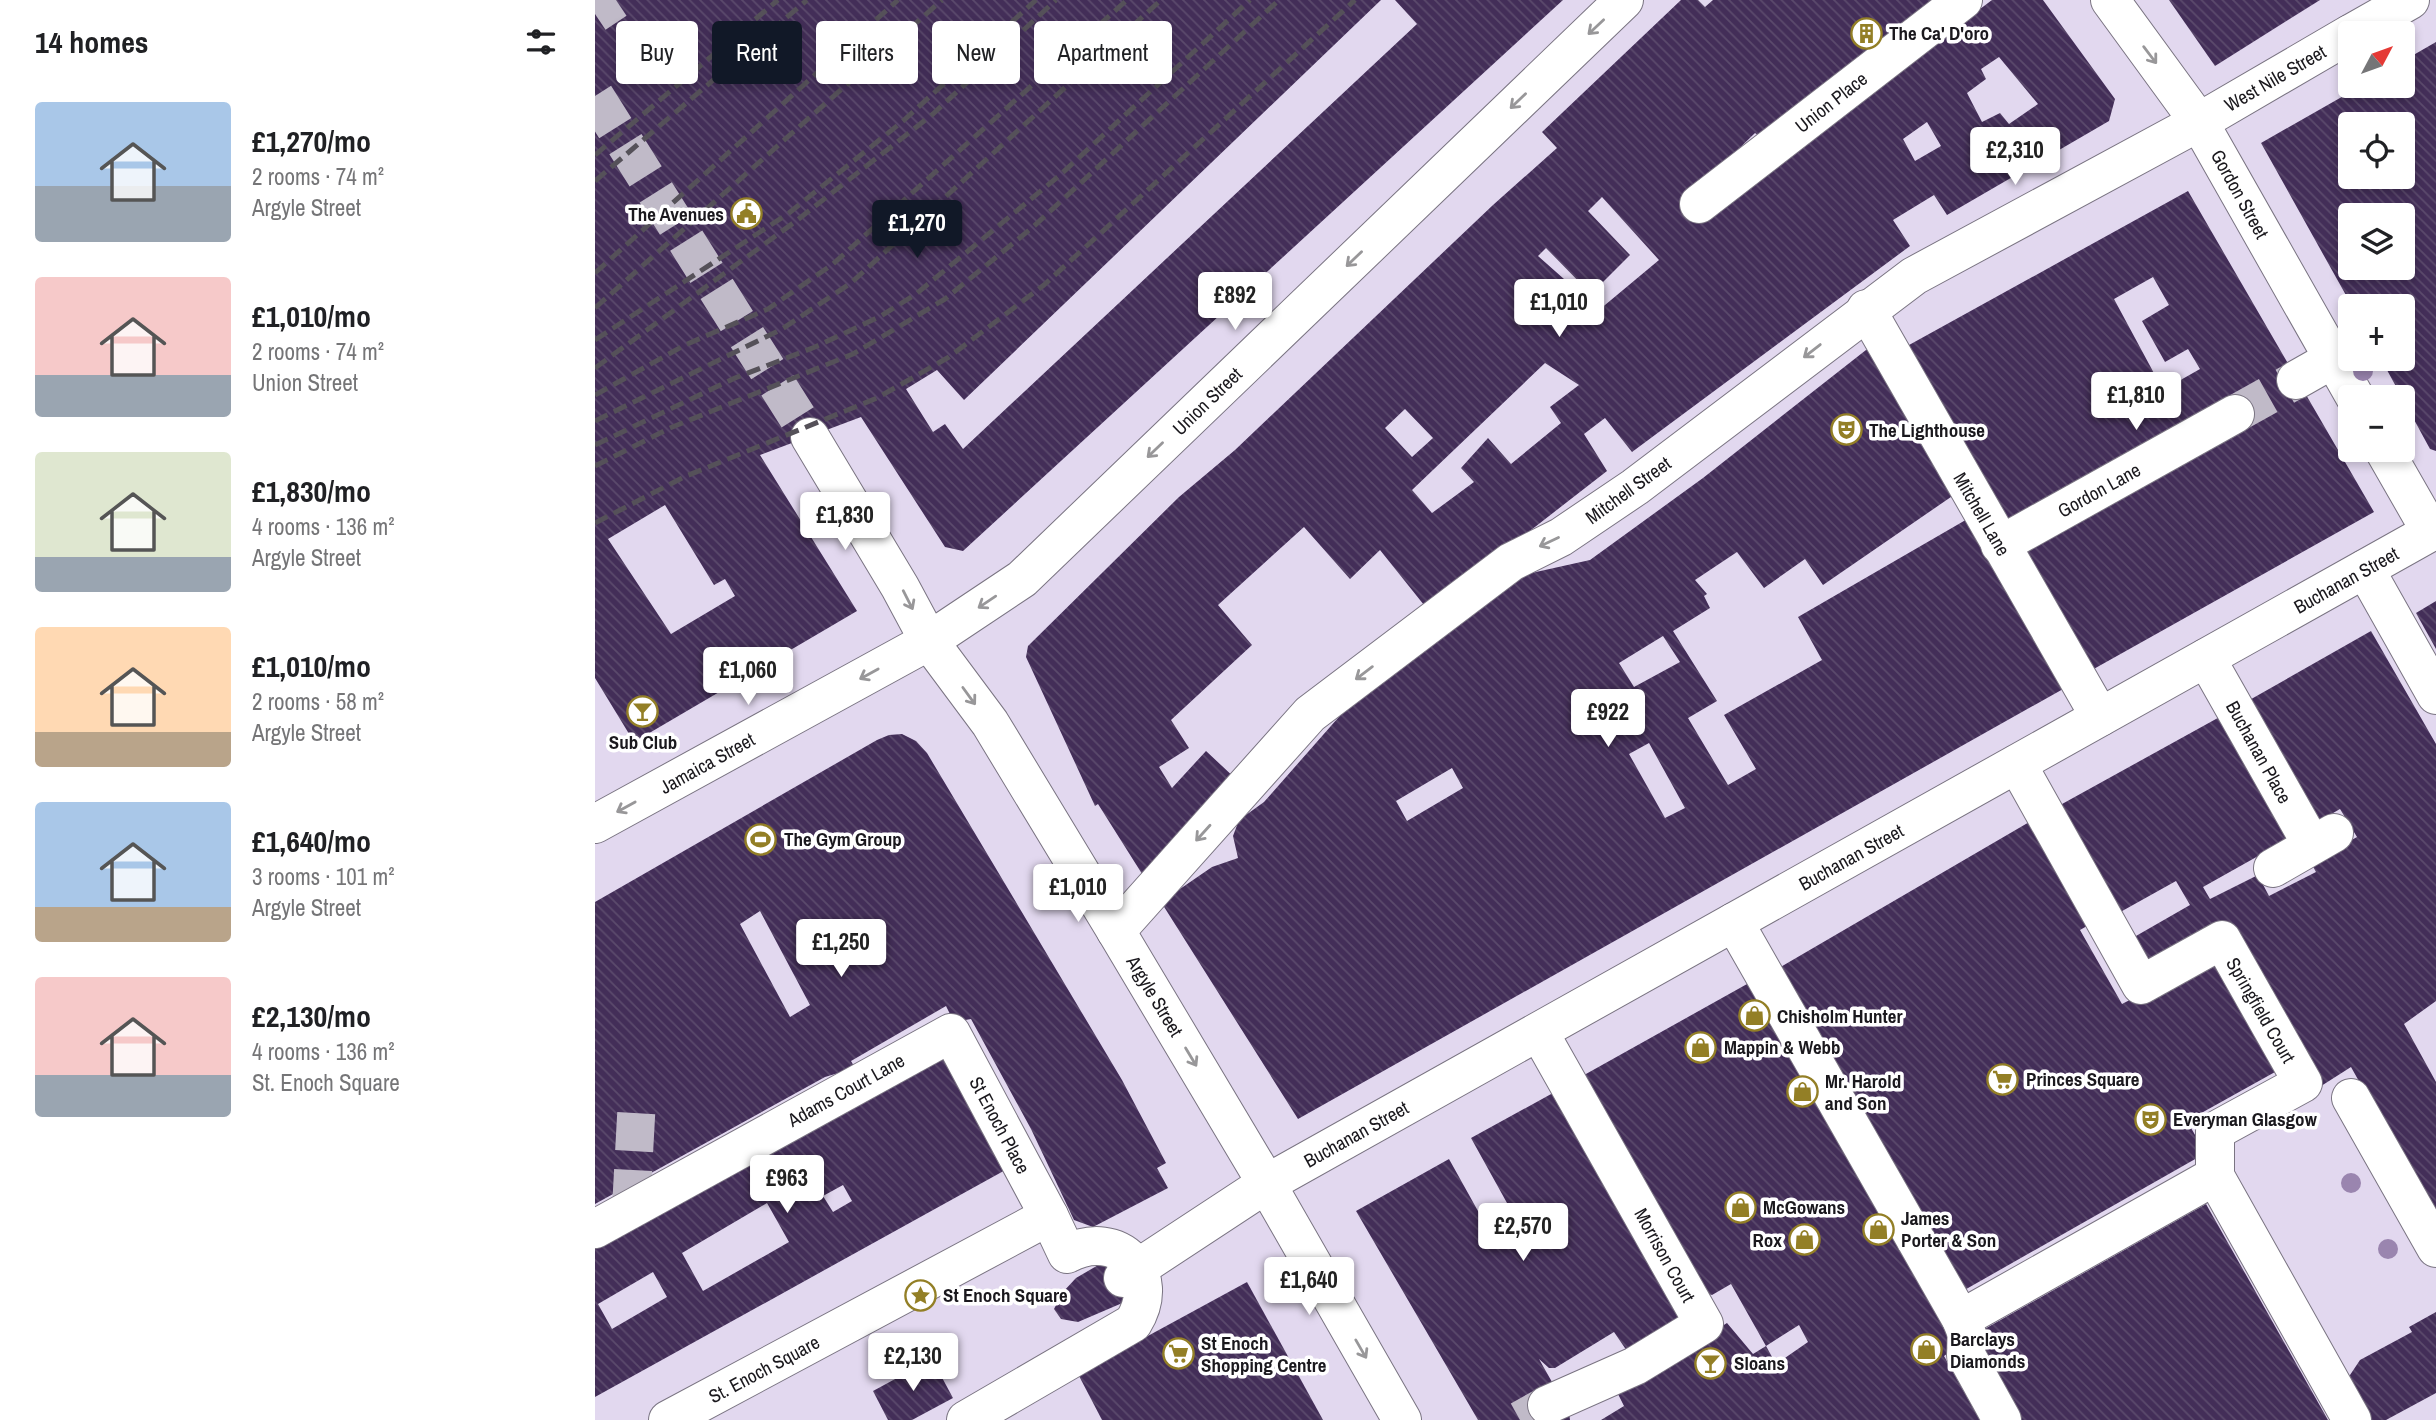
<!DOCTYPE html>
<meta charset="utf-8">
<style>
:root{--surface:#fff;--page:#f2f2f2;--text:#202124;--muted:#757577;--accent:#111827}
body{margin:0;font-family:"Archivo Narrow",sans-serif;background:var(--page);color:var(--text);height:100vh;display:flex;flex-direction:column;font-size:26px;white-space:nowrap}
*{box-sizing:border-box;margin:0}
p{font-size:23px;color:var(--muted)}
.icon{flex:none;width:38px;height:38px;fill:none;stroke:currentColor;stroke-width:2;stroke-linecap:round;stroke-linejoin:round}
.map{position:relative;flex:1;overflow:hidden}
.panel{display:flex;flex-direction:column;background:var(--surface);width:595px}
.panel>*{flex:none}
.guide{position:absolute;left:21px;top:21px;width:665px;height:63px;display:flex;gap:14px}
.needle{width:46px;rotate:49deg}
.tools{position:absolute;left:1743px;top:21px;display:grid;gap:14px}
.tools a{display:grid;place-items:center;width:77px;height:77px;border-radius:7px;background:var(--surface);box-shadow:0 4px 10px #0003;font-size:35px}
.price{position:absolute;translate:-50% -60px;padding:0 16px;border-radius:7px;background:#fff;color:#222;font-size:23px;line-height:46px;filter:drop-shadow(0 2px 4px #0008)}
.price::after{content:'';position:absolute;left:50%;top:42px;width:21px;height:16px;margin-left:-10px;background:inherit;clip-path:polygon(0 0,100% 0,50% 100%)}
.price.on{background:var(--accent);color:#fff}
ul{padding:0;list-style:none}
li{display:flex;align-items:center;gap:21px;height:175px;padding:0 35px}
li span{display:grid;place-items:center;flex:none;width:196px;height:140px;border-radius:7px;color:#555}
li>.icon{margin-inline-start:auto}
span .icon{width:84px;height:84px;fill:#fffc;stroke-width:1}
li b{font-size:30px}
h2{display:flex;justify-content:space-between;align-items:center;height:84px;padding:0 35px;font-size:30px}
.pill{padding:0 24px;border-radius:7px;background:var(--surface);box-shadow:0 4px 10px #0003;font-size:24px;line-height:63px}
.pill.on{background:var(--accent);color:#fff}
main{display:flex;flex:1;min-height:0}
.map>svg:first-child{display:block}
.built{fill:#e2d8ef;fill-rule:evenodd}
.building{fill:url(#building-back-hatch);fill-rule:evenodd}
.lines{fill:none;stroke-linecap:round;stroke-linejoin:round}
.minor-tunnel{stroke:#c0bac8;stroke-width:38;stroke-dasharray:38 19;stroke-linecap:butt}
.minor-casing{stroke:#7a7482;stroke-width:40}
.minor{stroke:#fff;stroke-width:38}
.rail{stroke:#555159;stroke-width:5;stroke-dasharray:14 7;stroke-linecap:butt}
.tree{fill:#9a85af}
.oneway{stroke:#989799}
.labels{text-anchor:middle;stroke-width:7;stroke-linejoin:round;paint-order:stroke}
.poi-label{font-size:19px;font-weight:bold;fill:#1a181d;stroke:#fff;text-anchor:start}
.street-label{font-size:19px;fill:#1a181d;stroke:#fff}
</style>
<main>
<section class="panel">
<h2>14 homes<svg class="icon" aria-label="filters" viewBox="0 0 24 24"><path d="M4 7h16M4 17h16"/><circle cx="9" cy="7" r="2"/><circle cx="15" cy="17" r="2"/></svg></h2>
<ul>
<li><span style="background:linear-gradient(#a9c7e8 60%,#9aa5b1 0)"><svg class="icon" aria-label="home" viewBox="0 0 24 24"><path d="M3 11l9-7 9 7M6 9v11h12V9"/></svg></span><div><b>£1,270/mo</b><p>2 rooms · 74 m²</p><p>Argyle Street</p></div></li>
<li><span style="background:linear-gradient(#f6c9c9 70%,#9aa5b1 0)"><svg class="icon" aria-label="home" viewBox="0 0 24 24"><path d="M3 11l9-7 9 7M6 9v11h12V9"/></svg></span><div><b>£1,010/mo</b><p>2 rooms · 74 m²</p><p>Union Street</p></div></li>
<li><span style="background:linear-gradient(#dfe7d0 75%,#9aa5b1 0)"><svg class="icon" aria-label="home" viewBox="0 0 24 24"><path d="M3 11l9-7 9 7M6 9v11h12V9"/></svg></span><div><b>£1,830/mo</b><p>4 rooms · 136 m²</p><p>Argyle Street</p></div></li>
<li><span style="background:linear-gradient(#ffd9b3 75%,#b9a48a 0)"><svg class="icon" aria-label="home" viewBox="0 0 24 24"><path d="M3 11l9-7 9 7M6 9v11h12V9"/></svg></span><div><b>£1,010/mo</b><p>2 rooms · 58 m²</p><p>Argyle Street</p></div></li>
<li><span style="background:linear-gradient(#a9c7e8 75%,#b9a48a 0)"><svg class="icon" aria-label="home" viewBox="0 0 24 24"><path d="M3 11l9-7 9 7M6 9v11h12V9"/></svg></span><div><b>£1,640/mo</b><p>3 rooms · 101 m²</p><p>Argyle Street</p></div></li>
<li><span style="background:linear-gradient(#f6c9c9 70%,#9aa5b1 0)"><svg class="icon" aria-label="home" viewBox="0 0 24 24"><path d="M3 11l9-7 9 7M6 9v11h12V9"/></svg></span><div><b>£2,130/mo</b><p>4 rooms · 136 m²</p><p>St. Enoch Square</p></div></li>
</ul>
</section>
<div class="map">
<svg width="1841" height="1420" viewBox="0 0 1841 1420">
<defs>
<pattern id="building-back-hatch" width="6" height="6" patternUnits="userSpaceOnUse" patternTransform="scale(1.75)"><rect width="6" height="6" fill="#432e58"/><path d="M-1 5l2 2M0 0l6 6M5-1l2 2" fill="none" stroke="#5b4a6c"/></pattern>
</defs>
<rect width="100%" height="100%" fill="#eae3f3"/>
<path class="built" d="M0,0H1841V1420H0ZM1755,33H1808V86H1755ZM1755,124H1808V177H1755ZM1755,215H1808V268H1755ZM1755,306H1808V359H1755ZM1755,397H1808V450H1755Z"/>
<g class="building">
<path d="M0,0H786L369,400L342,370L311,389L338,432L350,424L368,449L822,24L800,0H968L368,551L350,547L266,417L165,455L262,611L39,742L0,678ZM70,505L119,585L130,579L140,596L76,634L13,539Z"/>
<path d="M1086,0H1103L1110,7L1118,0H1356L1165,137L1160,133L1088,203L1102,222L1397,0H1448L1520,99L1514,121L1352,215L1339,195L1298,220L1315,246L1037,452L1010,418L989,434L1012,471L833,610L785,550L755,579L709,527L623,605L657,645L576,720L594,748L564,767L577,788L611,751L642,780L549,877L503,804L500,806L431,657L433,646L584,497L640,450L898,205L962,148L947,132ZM1404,57L1443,104L1414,124L1405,113L1387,122L1372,93L1391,79L1386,69ZM1332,122L1346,146L1320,161L1308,139ZM1007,197L1064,260L1004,310L943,256L951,248L996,294L1035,255L993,211ZM950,363L984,385L955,407L966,423L916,464L893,438L866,468L879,482L837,513L817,490ZM810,409L838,438L817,457L790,428Z"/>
<path d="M1574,0H1725L1620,66Z"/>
<path d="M1841,42V451L1835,449L1786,359H1808V306H1757L1666,143L1766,86H1808V61ZM1755,124H1808V177H1755ZM1755,215H1808V268H1755Z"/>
<path d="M1593,191L1779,512L1488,675L1305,350ZM1558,277L1574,305L1547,321L1570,362L1593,349L1605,369L1568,390L1519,299Z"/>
<path d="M1271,350L1291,353L1369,488L1228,585L1210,559L1169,588L1142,552L1100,580L1112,594L1109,596L1115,608L1078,631L1122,701L1093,718L1133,785L1161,769L1129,715L1227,660L1203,617L1381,514L1477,684L703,1119L566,902L617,867L643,858L638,836L644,820L669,802L750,710L932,574L995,560L1108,478ZM1068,636L1085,662L1039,687L1024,663ZM1054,743L1090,808L1070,818L1034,754ZM857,768L868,788L812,821L801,801Z"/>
<path d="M1841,601V649L1821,613Z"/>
<path d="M1776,631L1841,744V1001L1809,1024L1841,1082V1219L1756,1067L1723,1088L1632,928L1551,973L1534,940L1595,905L1581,881L1520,915L1458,809L1630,714L1699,836L1608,887L1615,899L1663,875L1674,896L1721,872L1716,863L1762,837L1745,809L1719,824L1651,702Z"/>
<path d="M307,734L321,741L332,753L527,1080L571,1163L562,1168L573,1188L498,1227L479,1220L436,1129L376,1019L359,1022L351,1006L256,1061L260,1068L230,1077L0,1204V902L282,740L294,735ZM165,911L215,1005L195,1017L145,924Z"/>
<path d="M1443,817L1499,922L1485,930L1527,1004L1616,958L1689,1067L1592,1121L1607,1147L1602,1158L1366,1292L1177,972Z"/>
<path d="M1161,979L1363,1346L1349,1356L1385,1420H1006L1029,1406L1022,1392L1132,1323L1158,1354L1171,1346L1136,1284L1117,1295L1108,1293L982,1079ZM1204,1325L1213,1342L1181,1364L1171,1346Z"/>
<path d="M351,1047L414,1168L0,1397V1242ZM248,1185L257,1201L238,1212L228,1196ZM172,1203L194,1242L108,1291L87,1253ZM58,1272L72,1297L17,1329L3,1304Z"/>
<path d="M967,1088L1092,1318L1034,1354L1019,1332L960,1368H954L944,1359L974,1412L975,1420H883L761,1211L854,1159L888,1220L912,1203L876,1138Z"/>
<path d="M1611,1204L1733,1420H1421L1379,1335Z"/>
<path d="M517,1257L539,1298L483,1322L466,1319L459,1309L468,1292L481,1278Z"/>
<path d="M652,1282L728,1420H507L483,1374Z"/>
<path d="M1841,1312V1393L1791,1420H1772L1756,1391L1755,1375L1765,1360L1817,1332L1814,1327Z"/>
<path d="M337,1359L358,1398L317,1420H293L278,1391Z"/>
</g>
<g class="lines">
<g class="minor-tunnel">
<path d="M0,14L21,0"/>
<path d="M0,96L215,437"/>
<path d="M1640,414L1701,380"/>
<path d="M36,1208L42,1099"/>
<path d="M925,1420L952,1405"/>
</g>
<defs>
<g id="minor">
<path d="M1515,0L1604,122L1760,397"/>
<path d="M1757,33L1815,0"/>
<path d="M1104,204L1368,0"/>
<path d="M1271,309L1505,717"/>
<path d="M1701,380L1738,359"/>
<path d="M215,437L305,587L334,641L395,723L521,931L663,1169L807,1420"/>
<path d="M1789,450L1836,532"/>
<path d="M1405,545L1640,414"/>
<path d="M1770,569L1841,695"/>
<path d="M1611,658L1717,845"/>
<path d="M1422,764L1546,985L1627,940L1708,1083L1620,1131V1176L1757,1420"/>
<path d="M0,824L334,641L427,579L1029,0"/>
<path d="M1678,868L1739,833"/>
<path d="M1139,922L1366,1319L1372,1334L1371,1355L1407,1420"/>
<path d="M521,931L715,714L916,562L966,537L1040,487L1319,276L1604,122L1755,34"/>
<path d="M944,1032L1109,1324L1040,1366L952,1405"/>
<path d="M1756,1098L1841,1248"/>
<path d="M0,1229L356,1033L454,1216"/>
<path d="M528,1278L671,1184L1841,529"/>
<path d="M1366,1319L1620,1176"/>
<path d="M73,1420L454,1216L472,1254C523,1227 569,1274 538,1323L371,1420"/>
</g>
</defs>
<use href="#minor" class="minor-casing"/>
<use href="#minor" class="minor"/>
<g class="rail">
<path d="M0,155L183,0"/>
<path d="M0,181L212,0"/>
<path d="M0,273L303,0"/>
<path d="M0,308L347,0"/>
<path d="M0,340L194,213L308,121L441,0"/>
<path d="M0,368L201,221L338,114L461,0"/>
<path d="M0,395L90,345L173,309L238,264L532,0"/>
<path d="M0,421L187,329L256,283L566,0"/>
<path d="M0,445L140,378L220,347L286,316L321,294L465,175L655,0"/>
<path d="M0,466L75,428L258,354L350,299L438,227L684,0"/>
<path d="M0,523L89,477L282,398L354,357L449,285L760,0"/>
</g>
</g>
<g class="tree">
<circle cx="1768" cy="371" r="10"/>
<circle cx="1756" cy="1183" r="10"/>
<circle cx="1793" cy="1249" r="10"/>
</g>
<defs><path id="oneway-shaft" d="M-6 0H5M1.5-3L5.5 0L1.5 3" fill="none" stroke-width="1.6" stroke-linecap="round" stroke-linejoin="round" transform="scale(1.75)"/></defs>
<g class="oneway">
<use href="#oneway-shaft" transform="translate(1001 27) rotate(137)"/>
<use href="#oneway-shaft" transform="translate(1555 55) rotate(53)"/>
<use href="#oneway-shaft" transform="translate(923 101) rotate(136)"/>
<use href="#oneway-shaft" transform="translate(759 259) rotate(136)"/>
<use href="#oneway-shaft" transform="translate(1217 351) rotate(142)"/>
<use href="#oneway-shaft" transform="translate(560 450) rotate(136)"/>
<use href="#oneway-shaft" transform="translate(954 542) rotate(155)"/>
<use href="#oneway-shaft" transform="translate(313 600) rotate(63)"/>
<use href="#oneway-shaft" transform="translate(392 602) rotate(146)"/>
<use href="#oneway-shaft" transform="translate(769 673) rotate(143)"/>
<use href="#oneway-shaft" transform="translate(274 674) rotate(151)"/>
<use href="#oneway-shaft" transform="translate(374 696) rotate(54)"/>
<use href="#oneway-shaft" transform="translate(31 807) rotate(151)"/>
<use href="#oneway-shaft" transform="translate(608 833) rotate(132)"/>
<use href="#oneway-shaft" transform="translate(596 1057) rotate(59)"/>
<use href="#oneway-shaft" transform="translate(766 1349) rotate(60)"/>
</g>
<defs>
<symbol id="building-ring" viewBox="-11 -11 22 22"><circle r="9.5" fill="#fff" stroke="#937f26" stroke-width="1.5"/><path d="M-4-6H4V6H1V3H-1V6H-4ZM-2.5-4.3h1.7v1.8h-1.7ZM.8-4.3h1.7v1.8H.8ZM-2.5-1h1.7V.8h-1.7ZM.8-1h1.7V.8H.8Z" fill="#937f26"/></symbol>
<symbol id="civic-ring" viewBox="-11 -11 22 22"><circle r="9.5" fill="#fff" stroke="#937f26" stroke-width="1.5"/><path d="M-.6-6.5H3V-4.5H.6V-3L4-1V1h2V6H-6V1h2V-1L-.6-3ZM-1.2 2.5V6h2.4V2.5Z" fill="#937f26"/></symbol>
<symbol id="theatre-ring" viewBox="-11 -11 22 22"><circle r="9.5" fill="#fff" stroke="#937f26" stroke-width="1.5"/><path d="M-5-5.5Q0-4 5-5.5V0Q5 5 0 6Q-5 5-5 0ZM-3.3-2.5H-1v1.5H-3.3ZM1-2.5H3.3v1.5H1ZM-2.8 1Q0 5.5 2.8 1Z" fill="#937f26"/></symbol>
<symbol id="bar-ring" viewBox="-11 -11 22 22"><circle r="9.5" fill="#fff" stroke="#937f26" stroke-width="1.5"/><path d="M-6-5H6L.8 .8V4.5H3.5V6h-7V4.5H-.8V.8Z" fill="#937f26"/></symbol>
<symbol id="stadium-ring" viewBox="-11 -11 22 22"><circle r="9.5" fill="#fff" stroke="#937f26" stroke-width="1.5"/><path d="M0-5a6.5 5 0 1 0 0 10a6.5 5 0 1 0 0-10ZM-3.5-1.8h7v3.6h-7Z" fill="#937f26"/></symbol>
<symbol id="shop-ring" viewBox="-11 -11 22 22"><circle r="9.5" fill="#fff" stroke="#937f26" stroke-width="1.5"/><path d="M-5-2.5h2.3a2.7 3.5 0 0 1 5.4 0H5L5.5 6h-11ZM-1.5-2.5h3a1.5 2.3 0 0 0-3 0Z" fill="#937f26"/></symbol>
<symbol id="supermarket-ring" viewBox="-11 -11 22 22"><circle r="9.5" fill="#fff" stroke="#937f26" stroke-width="1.5"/><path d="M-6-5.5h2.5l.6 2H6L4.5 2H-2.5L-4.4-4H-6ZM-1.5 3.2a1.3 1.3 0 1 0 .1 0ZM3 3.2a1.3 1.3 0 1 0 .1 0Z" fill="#937f26"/></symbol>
<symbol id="sight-ring" viewBox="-11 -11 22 22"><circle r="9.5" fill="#fff" stroke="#937f26" stroke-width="1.5"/><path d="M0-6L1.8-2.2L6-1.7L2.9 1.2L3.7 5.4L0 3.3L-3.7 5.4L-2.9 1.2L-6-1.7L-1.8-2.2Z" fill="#937f26"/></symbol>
</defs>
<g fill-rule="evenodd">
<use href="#building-ring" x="1254" y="16" width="35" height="35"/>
<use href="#civic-ring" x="134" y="196" width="35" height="35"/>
<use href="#theatre-ring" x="1234" y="412" width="35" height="35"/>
<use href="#bar-ring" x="30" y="694" width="35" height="35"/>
<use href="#stadium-ring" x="148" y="822" width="35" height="35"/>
<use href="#shop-ring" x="1142" y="998" width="35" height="35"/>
<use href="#shop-ring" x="1088" y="1030" width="35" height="35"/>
<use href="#supermarket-ring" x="1390" y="1062" width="35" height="35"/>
<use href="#shop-ring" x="1190" y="1074" width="35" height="35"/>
<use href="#theatre-ring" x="1538" y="1102" width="35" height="35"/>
<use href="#shop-ring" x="1128" y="1190" width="35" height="35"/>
<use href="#shop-ring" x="1266" y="1212" width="35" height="35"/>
<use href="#shop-ring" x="1192" y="1222" width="35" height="35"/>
<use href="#sight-ring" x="308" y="1278" width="35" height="35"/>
<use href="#shop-ring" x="1314" y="1332" width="35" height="35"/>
<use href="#supermarket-ring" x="566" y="1336" width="35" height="35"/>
<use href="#bar-ring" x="1098" y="1346" width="35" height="35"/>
</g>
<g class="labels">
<g class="poi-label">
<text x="1294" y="40">The Ca' D'oro</text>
<text x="129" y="221" text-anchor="end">The Avenues</text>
<text x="1274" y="437">The Lighthouse</text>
<text x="48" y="749" text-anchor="middle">Sub Club</text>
<text x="189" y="846">The Gym Group</text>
<text x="1182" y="1023">Chisholm Hunter</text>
<text x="1129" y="1054">Mappin &amp; Webb</text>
<text x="1431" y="1086">Princes Square</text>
<text x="1230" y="1088">Mr. Harold<tspan x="1230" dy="22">and Son</tspan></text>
<text x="1578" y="1126">Everyman Glasgow</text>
<text x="1168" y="1214">McGowans</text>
<text x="1306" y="1225">James<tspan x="1306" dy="22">Porter &amp; Son</tspan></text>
<text x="1187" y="1247" text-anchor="end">Rox</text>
<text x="348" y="1302">St Enoch Square</text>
<text x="1355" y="1346">Barclays<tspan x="1355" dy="22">Diamonds</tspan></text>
<text x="606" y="1350">St Enoch<tspan x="606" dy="22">Shopping Centre</tspan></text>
<text x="1139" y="1370">Sloans</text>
</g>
<g class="street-label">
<text transform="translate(1680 78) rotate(-30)" y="7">West Nile Street</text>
<text transform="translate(1236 102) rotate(-38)" y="7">Union Place</text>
<text transform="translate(1645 194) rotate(61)" y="7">Gordon Street</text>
<text transform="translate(612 401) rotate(-44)" y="7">Union Street</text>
<text transform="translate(1033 490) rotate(-36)" y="7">Mitchell Street</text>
<text transform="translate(1504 490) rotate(-29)" y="7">Gordon Lane</text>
<text transform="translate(1387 514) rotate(60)" y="7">Mitchell Lane</text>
<text transform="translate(1751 580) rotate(-29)" y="7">Buchanan Street</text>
<text transform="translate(1664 752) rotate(61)" y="7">Buchanan Place</text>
<text transform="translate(112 763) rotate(-29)" y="7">Jamaica Street</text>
<text transform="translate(1256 857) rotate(-29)" y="7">Buchanan Street</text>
<text transform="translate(560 996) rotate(59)" y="7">Argyle Street</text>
<text transform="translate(1666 1010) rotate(60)" y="7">Springfield Court</text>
<text transform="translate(251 1090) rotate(-29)" y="7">Adams Court Lane</text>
<text transform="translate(405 1125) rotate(62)" y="7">St Enoch Place</text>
<text transform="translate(761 1134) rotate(-29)" y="7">Buchanan Street</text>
<text transform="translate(1070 1255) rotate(61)" y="7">Morrison Court</text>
<text transform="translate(169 1369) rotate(-28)" y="7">St. Enoch Square</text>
</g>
</g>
</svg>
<div class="tools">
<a><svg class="needle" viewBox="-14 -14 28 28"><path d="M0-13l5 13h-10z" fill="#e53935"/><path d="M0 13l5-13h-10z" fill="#757577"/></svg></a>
<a><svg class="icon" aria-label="locate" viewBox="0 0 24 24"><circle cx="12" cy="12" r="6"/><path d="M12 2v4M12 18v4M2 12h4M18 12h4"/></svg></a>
<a><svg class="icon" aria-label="layers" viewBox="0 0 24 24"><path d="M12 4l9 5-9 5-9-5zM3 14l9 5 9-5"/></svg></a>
<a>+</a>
<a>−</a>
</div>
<b class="price" style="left:1420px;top:187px">£2,310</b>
<b class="price on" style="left:322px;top:260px">£1,270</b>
<b class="price" style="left:640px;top:332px">£892</b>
<b class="price" style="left:964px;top:339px">£1,010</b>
<b class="price" style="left:1541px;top:432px">£1,810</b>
<b class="price" style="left:250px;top:552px">£1,830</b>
<b class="price" style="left:153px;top:707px">£1,060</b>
<b class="price" style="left:1013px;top:749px">£922</b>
<b class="price" style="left:483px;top:924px">£1,010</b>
<b class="price" style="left:246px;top:979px">£1,250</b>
<b class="price" style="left:192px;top:1215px">£963</b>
<b class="price" style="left:928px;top:1263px">£2,570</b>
<b class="price" style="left:714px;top:1317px">£1,640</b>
<b class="price" style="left:318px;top:1393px">£2,130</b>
<div class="guide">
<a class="pill">Buy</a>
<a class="pill on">Rent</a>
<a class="pill">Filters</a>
<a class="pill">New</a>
<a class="pill">Apartment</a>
</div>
</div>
</main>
